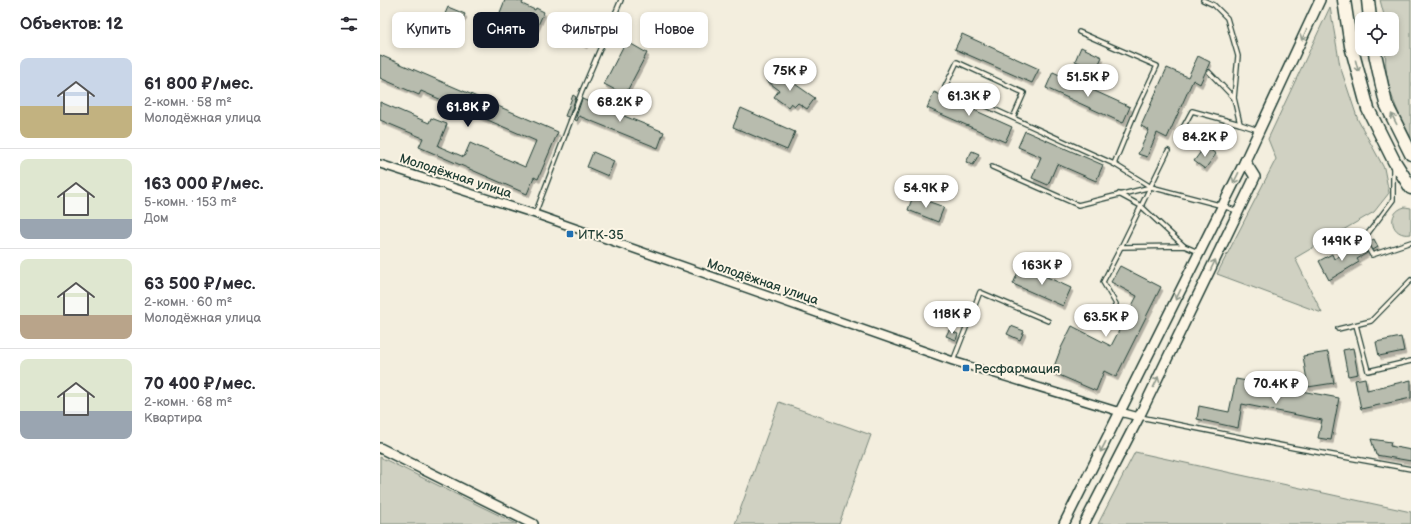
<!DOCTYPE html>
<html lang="ru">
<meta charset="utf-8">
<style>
:root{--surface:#fff;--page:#f2f2f3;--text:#2b2b33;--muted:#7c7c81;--line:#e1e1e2;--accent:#111827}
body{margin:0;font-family:"Balsamiq Sans",sans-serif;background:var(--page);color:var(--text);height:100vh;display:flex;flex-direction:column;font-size:15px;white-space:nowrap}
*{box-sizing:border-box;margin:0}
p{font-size:13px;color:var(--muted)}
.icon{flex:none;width:22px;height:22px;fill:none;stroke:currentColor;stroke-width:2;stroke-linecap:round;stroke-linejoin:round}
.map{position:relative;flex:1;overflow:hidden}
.panel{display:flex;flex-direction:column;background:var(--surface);width:380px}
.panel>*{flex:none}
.hud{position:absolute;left:12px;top:12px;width:380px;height:36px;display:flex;gap:8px}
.tools{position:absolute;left:975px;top:12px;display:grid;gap:8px}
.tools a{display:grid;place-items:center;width:44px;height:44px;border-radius:8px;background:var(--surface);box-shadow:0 2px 6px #0003;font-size:20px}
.price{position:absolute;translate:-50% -34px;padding:0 9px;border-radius:14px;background:#fff;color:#222;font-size:13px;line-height:26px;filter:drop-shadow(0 1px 2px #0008)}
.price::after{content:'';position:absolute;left:50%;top:24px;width:12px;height:9px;margin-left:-6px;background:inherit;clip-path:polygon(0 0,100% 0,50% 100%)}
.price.active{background:var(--accent);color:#fff}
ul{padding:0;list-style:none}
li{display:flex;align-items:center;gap:12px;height:100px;padding:0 20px}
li+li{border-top:1px solid var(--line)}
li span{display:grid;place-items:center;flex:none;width:112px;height:80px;border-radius:8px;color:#555}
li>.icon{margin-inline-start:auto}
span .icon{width:48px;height:48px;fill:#fffc;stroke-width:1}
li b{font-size:17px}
h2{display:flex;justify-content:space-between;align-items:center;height:48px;padding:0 20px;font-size:17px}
.tag{padding:0 14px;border-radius:8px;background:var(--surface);box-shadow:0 2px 6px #0003;font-size:14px;line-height:36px}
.tag.active{background:var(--accent);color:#fff}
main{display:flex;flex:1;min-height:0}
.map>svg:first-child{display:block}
.green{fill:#d0d1c2;stroke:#78877b}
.building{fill:#b8bcae;stroke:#1f3d34;filter:url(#shadow)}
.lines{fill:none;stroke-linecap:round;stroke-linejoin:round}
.service-casing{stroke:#1f3d34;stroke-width:6}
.minor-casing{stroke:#1f3d34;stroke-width:10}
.tertiary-casing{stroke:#1f3d34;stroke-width:12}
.trunk-casing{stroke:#1f3d34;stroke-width:15}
.service{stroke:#fcf5e5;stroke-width:3.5}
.minor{stroke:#fcf5e5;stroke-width:7}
.tertiary{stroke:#fcf5e5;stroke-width:9}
.trunk{stroke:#fcf5e5;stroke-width:12}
.oneway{stroke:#8e998c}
.poi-dot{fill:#1f6fb2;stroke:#fcf5e5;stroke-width:1.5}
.labels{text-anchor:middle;stroke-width:4;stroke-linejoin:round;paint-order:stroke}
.street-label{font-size:13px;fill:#1f3d34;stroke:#fcf5e5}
.poi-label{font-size:13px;fill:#1f3d34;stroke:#fcf5e5;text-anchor:start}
</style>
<main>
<section class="panel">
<h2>Объектов: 12<svg class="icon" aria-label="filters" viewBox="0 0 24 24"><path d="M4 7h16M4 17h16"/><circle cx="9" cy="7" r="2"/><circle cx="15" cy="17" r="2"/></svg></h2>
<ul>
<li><span style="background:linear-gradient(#c9d6e8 60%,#c2b280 0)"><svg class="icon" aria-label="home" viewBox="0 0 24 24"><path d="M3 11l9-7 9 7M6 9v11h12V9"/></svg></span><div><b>61 800 ₽/мес.</b><p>2-комн. · 58 m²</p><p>Молодёжная улица</p></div></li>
<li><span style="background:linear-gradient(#dfe7d0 75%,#9aa5b1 0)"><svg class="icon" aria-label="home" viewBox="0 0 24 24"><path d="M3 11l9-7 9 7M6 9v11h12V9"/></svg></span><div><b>163 000 ₽/мес.</b><p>5-комн. · 153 m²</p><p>Дом</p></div></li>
<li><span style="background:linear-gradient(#dfe7d0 70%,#b9a48a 0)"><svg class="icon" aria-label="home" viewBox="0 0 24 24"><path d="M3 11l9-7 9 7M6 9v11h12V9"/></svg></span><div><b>63 500 ₽/мес.</b><p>2-комн. · 60 m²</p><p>Молодёжная улица</p></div></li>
<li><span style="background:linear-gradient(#dfe7d0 65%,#9aa5b1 0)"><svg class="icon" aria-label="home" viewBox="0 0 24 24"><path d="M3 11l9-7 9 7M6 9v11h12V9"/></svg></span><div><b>70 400 ₽/мес.</b><p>2-комн. · 68 m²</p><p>Квартира</p></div></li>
</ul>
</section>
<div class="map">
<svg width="1031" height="524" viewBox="0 0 1031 524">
<defs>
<filter id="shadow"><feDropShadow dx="2" dy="3.5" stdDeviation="0" flood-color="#0004"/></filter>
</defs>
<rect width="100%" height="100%" fill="#f3eede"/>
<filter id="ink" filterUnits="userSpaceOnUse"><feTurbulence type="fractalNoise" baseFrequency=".025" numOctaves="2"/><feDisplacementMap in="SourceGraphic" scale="8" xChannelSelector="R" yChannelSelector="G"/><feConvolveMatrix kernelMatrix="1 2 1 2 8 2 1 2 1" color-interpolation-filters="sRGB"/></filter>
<g filter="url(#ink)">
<g class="green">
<path d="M1000,0H1031V138C1016,109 1003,83 1006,49H1012V19H1005Z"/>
<path d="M950,7L960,66L978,120L1004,168L1009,193L994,212L915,258L942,313L837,274L896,159L888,139Z"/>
<path d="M1025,207L1031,208V234C1011,238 1005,212 1025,207Z"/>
<path d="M399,402L491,435L459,524H355Z"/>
<path d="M755,452L1031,512V524H718Z"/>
<path d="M0,457L137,524H0Z"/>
</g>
<g class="building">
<path d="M125,0H137L143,2L142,4L155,10L156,8L164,12L155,32L119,15Z"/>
<path d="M68,7L85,14L77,31L61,23Z"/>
<path d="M198,23L213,30L205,45L189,37L192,30L194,31Z"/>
<path d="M582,34L659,69L652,83L575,49Z"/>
<path d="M246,41L267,53L245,95L224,84Z"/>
<path d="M701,47L722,57L716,70L695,61Z"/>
<path d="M0,55L178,132L158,179L154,177L147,194L39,147L43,138L0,120V102L49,123L51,118L67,124L58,146L84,157L90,143L145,167L156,141L41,91L39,95L0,78Z"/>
<path d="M818,56L830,62L820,84L813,80L787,138L777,133L767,157L758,154L769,130L761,126L787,68L808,77Z"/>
<path d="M395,70L435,98L427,109L418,103L415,106L411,103L408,107L394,97L399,90L387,81Z"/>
<path d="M673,72L750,107L743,123L666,88Z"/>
<path d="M554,92L632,127L625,142L547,108Z"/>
<path d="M193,95L196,97L189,117L185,116Z"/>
<path d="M202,99L284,132L278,148L199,116L197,121L195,120Z"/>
<path d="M361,108L415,132L407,150L353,127Z"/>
<path d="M645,131L723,165L716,181L677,164L668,185L652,178L661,157L638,147Z"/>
<path d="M825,146L836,154L825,169L814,161Z"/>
<path d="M592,151L599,154L593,165L586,162Z"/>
<path d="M213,152L234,161L228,176L207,167Z"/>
<path d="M533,196L564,207L558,222L528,210Z"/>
<path d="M994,239L998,247L993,250L988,242Z"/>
<path d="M982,245L987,253L977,259L979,262L949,280L939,261L952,254L954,259L972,249V251Z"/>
<path d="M641,265L691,288L683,306L633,284Z"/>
<path d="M740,266L781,287L736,377L724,371L716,391L672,372L681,348L692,326L731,346L757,296L731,282Z"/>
<path d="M631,326L644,331L640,340L627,334Z"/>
<path d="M569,330L578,334L576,340L566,336Z"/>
<path d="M1021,337L1024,351L999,356L996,342Z"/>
<path d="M973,348L978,374L968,376L963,350Z"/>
<path d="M948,352L954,383L928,387L923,356Z"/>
<path d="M985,378L987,390L1031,380V398L981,409L975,380Z"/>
<path d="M856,379L959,398L951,440L938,438L942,420L862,404L858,428L817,419L819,406L849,412Z"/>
<path d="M991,439L1011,442L1010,446L1031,450V461L996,455Z"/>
</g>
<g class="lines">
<defs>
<g id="service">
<path d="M823,0L834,5L847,18L858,56L854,98"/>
<path d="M699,32L777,66L757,108L734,164"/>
<path d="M829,72L854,98L860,124"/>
<path d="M633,118L644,93L577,62L565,87L734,164L771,187L843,206L857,211"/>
<path d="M799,135L812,111L860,124L878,130"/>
<path d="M788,151L741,247L804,246L818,252"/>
<path d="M612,167L698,205L771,187"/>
<path d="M1013,168V200L983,240L992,255L1031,242"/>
<path d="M739,194L761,206L804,246"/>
<path d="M155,214L202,91L241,0"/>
<path d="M976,325L988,371L1031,361"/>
<path d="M725,326L736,304L723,282L741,247"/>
<path d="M958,329L991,321L1031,280"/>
<path d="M573,361L600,292L668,321"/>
<path d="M760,417L914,448L1031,469"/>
</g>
<path id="minor" d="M0,164L155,214L573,361L740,412L759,417"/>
<g id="tertiary">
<path d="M0,448L153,524"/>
<path d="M684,524L865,161L940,0"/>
<path d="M704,524L759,417L875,177L865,161"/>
</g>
<g id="trunk">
<path d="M964,0L971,46L988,109L1014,161L1031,188"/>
<path d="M988,0L990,19"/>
<path d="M994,49L1006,104L1031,154"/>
</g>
</defs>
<use href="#service" class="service-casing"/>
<use href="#minor" class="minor-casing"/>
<use href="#tertiary" class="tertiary-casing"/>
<use href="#trunk" class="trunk-casing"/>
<use href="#service" class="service"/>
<use href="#minor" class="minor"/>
<use href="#tertiary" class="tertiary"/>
<use href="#trunk" class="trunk"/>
</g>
<defs><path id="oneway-shaft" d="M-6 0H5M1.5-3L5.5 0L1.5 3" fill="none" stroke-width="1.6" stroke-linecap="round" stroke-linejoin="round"/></defs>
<g class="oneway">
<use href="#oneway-shaft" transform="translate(924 35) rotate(115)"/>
<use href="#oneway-shaft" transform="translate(977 66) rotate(75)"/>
<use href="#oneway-shaft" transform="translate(1014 119) rotate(-117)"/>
<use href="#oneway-shaft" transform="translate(856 178) rotate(116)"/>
<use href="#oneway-shaft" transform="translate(833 265) rotate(-64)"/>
<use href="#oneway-shaft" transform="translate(798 295) rotate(116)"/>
<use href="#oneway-shaft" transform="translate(776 382) rotate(-64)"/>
<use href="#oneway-shaft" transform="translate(723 447) rotate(117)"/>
</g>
</g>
<g class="poi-dot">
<rect x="186" y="230" width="8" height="8" rx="2"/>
<rect x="582" y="364" width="8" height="8" rx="2"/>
</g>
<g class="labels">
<g class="street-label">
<text transform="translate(76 175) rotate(18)" y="5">Молодёжная улица</text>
<text transform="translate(383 281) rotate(19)" y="5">Молодёжная улица</text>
</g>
<g class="poi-label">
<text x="198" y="239">ИТК-35</text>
<text x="594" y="373">Ресфармация</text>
</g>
</g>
</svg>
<div class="tools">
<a><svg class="icon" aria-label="locate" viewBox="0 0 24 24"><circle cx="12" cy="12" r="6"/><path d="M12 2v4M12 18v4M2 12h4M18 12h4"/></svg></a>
</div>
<b class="price" style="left:410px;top:92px">75K ₽</b>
<b class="price" style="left:708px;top:98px">51.5K ₽</b>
<b class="price" style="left:589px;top:117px">61.3K ₽</b>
<b class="price" style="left:240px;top:123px">68.2K ₽</b>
<b class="price active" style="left:88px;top:128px">61.8K ₽</b>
<b class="price" style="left:825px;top:158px">84.2K ₽</b>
<b class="price" style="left:546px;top:209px">54.9K ₽</b>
<b class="price" style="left:962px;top:262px">149K ₽</b>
<b class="price" style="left:662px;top:286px">163K ₽</b>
<b class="price" style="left:572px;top:335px">118K ₽</b>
<b class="price" style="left:726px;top:338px">63.5K ₽</b>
<b class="price" style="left:896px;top:405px">70.4K ₽</b>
<div class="hud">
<a class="tag">Купить</a>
<a class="tag active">Снять</a>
<a class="tag">Фильтры</a>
<a class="tag">Новое</a>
</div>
</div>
</main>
